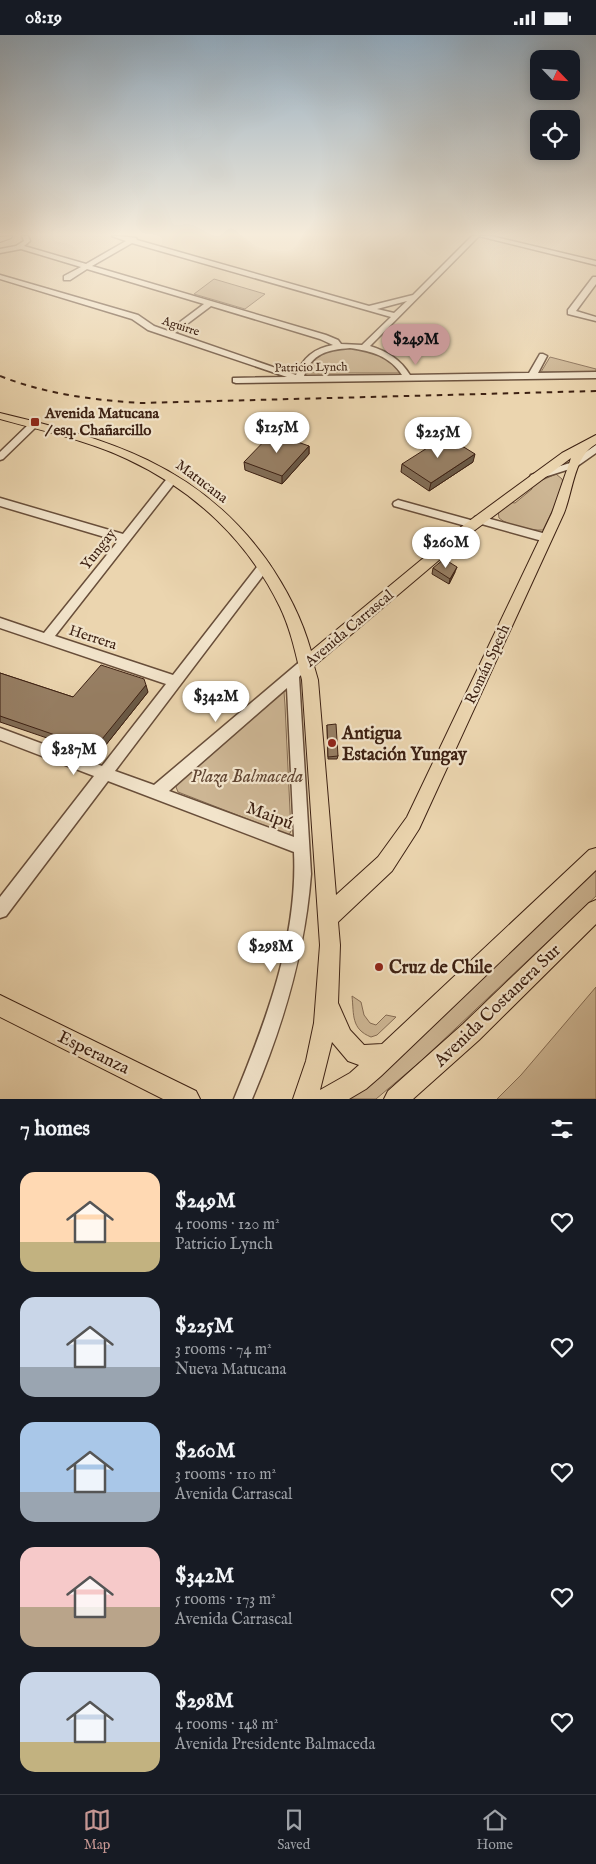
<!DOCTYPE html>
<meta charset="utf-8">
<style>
:root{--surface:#171b24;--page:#20242c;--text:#f1f3f6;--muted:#9ea1a6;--line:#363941;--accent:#c59692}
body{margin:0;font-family:"IM FELL English",serif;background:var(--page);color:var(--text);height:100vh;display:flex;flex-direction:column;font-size:19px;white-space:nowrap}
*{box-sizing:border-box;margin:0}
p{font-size:16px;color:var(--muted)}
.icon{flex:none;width:28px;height:28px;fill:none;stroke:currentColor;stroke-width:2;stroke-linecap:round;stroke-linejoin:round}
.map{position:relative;height:1064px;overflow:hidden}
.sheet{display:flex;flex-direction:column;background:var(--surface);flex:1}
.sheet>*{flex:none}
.needle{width:32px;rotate:115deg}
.fabs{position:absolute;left:530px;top:15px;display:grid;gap:10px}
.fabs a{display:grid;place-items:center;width:50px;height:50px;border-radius:10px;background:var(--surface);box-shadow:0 2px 12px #0003;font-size:25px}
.price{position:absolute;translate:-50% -42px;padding:0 11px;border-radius:18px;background:#fff;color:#222;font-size:16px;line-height:32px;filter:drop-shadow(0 1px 2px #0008)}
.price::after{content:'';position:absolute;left:50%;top:30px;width:15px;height:11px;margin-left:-8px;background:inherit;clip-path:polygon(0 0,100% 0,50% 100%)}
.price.selected{background:var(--accent);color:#111}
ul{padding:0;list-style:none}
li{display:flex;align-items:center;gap:15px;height:125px;padding:0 20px}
li span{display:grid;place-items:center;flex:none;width:140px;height:100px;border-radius:15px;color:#555}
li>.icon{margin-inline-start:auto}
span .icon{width:60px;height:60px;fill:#fffc;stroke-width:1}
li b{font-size:21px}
h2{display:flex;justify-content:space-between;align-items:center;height:60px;padding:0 20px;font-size:21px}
.status{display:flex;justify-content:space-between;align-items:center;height:35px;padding:0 25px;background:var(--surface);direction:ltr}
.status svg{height:14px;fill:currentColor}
.menu{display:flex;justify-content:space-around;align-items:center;height:70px;border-top:1px solid var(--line);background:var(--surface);font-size:14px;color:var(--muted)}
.menu a{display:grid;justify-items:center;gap:2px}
.menu .selected{color:var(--accent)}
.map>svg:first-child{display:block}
.green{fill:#cdb694;stroke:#856c54}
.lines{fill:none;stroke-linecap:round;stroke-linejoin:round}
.minor-casing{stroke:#684e3a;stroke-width:3}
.major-casing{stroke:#3d2113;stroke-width:2}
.minor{fill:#f2e4cb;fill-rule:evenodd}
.major{fill:#ebd5af;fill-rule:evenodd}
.rail{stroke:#3d2113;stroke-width:2;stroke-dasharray:5.5 5.5;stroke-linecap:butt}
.wall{fill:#826d56;stroke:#3d2113}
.shaded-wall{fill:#6a5946;stroke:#3d2113}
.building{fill:#977f64;stroke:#3d2113}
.poi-dot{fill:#8f2418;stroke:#f2e4cb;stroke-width:2}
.labels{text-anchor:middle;stroke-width:4.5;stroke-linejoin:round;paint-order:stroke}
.far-street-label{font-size:12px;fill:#3d2113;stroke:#f2e4cb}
.poi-label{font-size:15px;font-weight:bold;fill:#3d2113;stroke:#f2e4cb;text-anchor:start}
.street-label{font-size:15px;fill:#3d2113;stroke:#f2e4cb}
.near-poi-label{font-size:18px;font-weight:bold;fill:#3d2113;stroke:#f2e4cb;text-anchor:start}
.near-park-label{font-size:18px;font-style:italic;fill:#614633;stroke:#f2e4cb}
.near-street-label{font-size:18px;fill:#3d2113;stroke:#f2e4cb}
</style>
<div class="status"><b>08:19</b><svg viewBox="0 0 49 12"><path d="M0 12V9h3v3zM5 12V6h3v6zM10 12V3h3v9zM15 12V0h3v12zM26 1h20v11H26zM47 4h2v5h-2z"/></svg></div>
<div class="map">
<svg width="596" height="1064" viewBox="0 0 596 1064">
<rect width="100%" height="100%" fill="#ebd5af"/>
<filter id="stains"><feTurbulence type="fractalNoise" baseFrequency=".004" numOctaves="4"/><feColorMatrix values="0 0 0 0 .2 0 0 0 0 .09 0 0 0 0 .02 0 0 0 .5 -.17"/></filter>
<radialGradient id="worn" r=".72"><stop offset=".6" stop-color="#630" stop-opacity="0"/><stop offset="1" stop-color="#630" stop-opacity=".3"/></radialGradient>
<g class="green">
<path d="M214,244L265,259L245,274L194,259Z"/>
<path d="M348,313C375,314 383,318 401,338H307C309,319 331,314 348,313Z"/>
<path d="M550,322L596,334V337H541Z"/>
<path d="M556,439L562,444L564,451L543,495C531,496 508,491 499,483L498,476L508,467L515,468L532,454L531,450Z"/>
<path d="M283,656L284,657L285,670L291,796L289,800L178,757L176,752L178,747Z"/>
<path d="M596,831V861L421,1026L376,1064H343Z"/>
<path d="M596,952V1064H497L521,1040Z"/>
<path d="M352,961L361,967L364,980L370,988L376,990L386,980L396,982L377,1000L371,1002C351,994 354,980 352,961Z"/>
</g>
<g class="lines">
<defs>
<g id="minor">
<path d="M22,201H28L30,206L24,211L86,229L126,206L112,201C120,201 129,202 136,203L137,205L369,271L413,260L472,201H491L596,226V230L479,201L370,311C388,317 400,324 410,340L529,338L540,319H543L547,321L538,338L596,337V343L236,348L233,347V343L287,342L148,295L132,284L0,244V240L138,280L154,291L168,296L204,269L87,234L70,245H64V241L81,232L21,214L0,218V214L16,211L24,206ZM132,208L391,282L362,310L341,309L338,305L326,300L92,231ZM407,266L394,278L377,274ZM211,271L320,304L333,310C315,313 303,322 296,340L175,298ZM350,313C371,316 390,321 402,340L304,341C312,318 327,315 350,313Z"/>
<path d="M593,242H596V249L576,276L596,282V286L568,279V275Z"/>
<path d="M33,387L38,390L36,392L3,424L0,425V417L30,388Z"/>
<path d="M596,410V418L576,432L535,445L530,442L531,440L570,428Z"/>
<path d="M173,440L178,443L177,445L55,601L173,640L260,528H268L270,531L268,534L115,736L154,750L303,624L307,623L311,624L313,628L299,642L311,839C305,918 283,991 252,1064H234C266,986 298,903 294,817L108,746L6,881L0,883V862L94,741L0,705V693L102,731L166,649L0,593V583L44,598L118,506L0,471V463L123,499L169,441ZM287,653L294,802L169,756Z"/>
<path d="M398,465L474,486L475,482L479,481L550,500L551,503L546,507L478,488L477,492L473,493L394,471L393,469L394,467Z"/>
</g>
<g id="major">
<path d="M12,201L11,203L0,207V202Z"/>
<path d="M0,378C108,404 197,429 266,524C285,551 302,583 311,616L461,492L562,418L596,400V409C574,421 573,456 564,478L419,794L392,836L338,887L340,910L338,968L350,995L364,1010L382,1009L589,815L596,813V835L381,1041L366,1054L349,1064H293L306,1026L314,988L320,910L302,645C296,620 291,595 280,572C248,506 194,455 127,424C87,405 43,396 0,384ZM571,423L552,478L407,782L378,822L336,860L318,645L314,631L471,498ZM332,1007L348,1026L359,1030L350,1038L320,1055Z"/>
<path d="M596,865V889L479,1005L413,1064H384L388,1056L463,989L589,868Z"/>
<path d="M0,960L196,1056L200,1064H163L0,982Z"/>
</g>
</defs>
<use href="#minor" class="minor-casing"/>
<use href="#major" class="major-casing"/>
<use href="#minor" class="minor"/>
<use href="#major" class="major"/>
<path class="rail" d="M0,341C46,359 92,365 141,368L596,356"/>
</g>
<g class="wall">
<path d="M309,411V419L282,449L245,435L244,427Z"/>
<path d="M473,427L429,456L401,437L402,429Z"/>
<path d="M433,533L455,537L449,549L432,539Z"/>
<path d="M0,638L73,662L148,657L101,716L94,719L0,687Z"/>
<path d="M327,690L338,721L337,724H328Z"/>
</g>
<g class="shaded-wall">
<path d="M309,411V419L282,449V441Z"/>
<path d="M475,419L473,427L429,456L431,448Z"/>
<path d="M457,532L455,537L449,549L450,544Z"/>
<path d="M146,650L148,657L101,716L94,719L90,712Z"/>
</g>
<g class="building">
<path d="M272,398L309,411L282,441L244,427Z"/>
<path d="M446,401L475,419L431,448L402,429Z"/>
<path d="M444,524L457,532L450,544L433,533Z"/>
<path d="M101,630L144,644L146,650L98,709L90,712L0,681V638L73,662Z"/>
<path d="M336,689L338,721L328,722L327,690Z"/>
</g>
<linearGradient id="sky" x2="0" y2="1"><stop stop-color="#91a9bc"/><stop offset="0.57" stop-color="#f6ecdb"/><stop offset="1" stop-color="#f6ecdb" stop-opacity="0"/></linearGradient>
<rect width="596" height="350" fill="url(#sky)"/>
<g class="poi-dot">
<rect x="30" y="382" width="10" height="10" rx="2.5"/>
<circle cx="332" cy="708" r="5"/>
<circle cx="379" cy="932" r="5"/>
</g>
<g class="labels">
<g class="far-street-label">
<text transform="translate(181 291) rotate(18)" y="4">Aguirre</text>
<text transform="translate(311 332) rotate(-1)" y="4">Patricio Lynch</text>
</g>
<g class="poi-label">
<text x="45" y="383">Avenida Matucana<tspan x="45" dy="17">/ esq. Chañarcillo</tspan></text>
</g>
<g class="street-label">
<text transform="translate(202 446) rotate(37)" y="5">Matucana</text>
<text transform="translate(98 514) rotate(-52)" y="5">Yungay</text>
<text transform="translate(349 593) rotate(-40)" y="5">Avenida Carrascal</text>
<text transform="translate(93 602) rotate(18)" y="5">Herrera</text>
<text transform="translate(487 629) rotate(-65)" y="5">Román Spech</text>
</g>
<g class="near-poi-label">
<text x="342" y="704">Antigua<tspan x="342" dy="21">Estación Yungay</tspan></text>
<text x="389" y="938">Cruz de Chile</text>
</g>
<g class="near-park-label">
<text x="247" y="747">Plaza Balmaceda</text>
</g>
<g class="near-street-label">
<text transform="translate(270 780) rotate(21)" y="6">Maipú</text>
<text transform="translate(497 970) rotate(-44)" y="6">Avenida Costanera Sur</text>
<text transform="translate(94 1017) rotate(26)" y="6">Esperanza</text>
</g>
</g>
<rect width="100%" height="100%" filter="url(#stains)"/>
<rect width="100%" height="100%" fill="url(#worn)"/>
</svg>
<div class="fabs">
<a><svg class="needle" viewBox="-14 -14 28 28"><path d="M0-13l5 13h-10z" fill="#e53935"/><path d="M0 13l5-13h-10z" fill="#9ea1a6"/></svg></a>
<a><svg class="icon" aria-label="locate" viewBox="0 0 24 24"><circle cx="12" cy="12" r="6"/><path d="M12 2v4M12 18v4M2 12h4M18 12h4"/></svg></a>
</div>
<b class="price selected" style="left:416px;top:331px">$249M</b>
<b class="price" style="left:277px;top:419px">$125M</b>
<b class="price" style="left:438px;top:424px">$225M</b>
<b class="price" style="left:446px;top:534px">$260M</b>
<b class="price" style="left:216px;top:688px">$342M</b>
<b class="price" style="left:74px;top:741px">$287M</b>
<b class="price" style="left:271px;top:938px">$298M</b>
</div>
<section class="sheet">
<h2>7 homes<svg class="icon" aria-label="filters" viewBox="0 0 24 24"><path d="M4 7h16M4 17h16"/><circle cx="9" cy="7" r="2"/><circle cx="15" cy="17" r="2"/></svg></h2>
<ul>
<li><span style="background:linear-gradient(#ffd9b3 70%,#c2b280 0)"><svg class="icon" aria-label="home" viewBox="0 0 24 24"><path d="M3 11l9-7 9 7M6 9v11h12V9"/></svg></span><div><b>$249M</b><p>4 rooms · 120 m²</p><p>Patricio Lynch</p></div><svg class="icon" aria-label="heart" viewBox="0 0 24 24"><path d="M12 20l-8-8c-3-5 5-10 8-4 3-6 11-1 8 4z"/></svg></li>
<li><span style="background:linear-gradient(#c9d6e8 70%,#9aa5b1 0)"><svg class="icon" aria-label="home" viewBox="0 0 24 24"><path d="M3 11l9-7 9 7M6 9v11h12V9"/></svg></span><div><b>$225M</b><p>3 rooms · 74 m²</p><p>Nueva Matucana</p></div><svg class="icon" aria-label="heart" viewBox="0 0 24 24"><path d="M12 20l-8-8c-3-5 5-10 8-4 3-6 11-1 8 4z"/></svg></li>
<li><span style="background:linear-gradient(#a9c7e8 70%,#9aa5b1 0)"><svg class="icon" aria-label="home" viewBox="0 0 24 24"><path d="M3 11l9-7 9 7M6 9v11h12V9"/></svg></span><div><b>$260M</b><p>3 rooms · 110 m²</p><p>Avenida Carrascal</p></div><svg class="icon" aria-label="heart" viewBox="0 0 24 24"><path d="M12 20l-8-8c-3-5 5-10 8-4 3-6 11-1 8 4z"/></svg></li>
<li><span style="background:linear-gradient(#f6c9c9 60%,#b9a48a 0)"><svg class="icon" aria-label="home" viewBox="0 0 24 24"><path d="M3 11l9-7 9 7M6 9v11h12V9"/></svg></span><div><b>$342M</b><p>5 rooms · 173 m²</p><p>Avenida Carrascal</p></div><svg class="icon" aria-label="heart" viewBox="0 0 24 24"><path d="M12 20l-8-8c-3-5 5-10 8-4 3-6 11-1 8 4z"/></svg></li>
<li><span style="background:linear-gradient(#c9d6e8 70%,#c2b280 0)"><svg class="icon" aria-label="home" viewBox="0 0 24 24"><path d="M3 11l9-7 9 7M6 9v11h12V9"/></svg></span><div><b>$298M</b><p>4 rooms · 148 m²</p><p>Avenida Presidente Balmaceda</p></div><svg class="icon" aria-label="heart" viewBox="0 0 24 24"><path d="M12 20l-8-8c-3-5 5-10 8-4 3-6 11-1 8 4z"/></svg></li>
</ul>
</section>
<nav class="menu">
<a class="selected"><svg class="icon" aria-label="map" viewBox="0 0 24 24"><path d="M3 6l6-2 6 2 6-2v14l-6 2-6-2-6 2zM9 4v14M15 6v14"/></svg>Map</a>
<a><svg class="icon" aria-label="saved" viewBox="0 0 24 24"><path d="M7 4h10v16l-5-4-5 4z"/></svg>Saved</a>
<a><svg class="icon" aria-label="home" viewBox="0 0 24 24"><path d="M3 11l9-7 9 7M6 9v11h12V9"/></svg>Home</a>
</nav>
